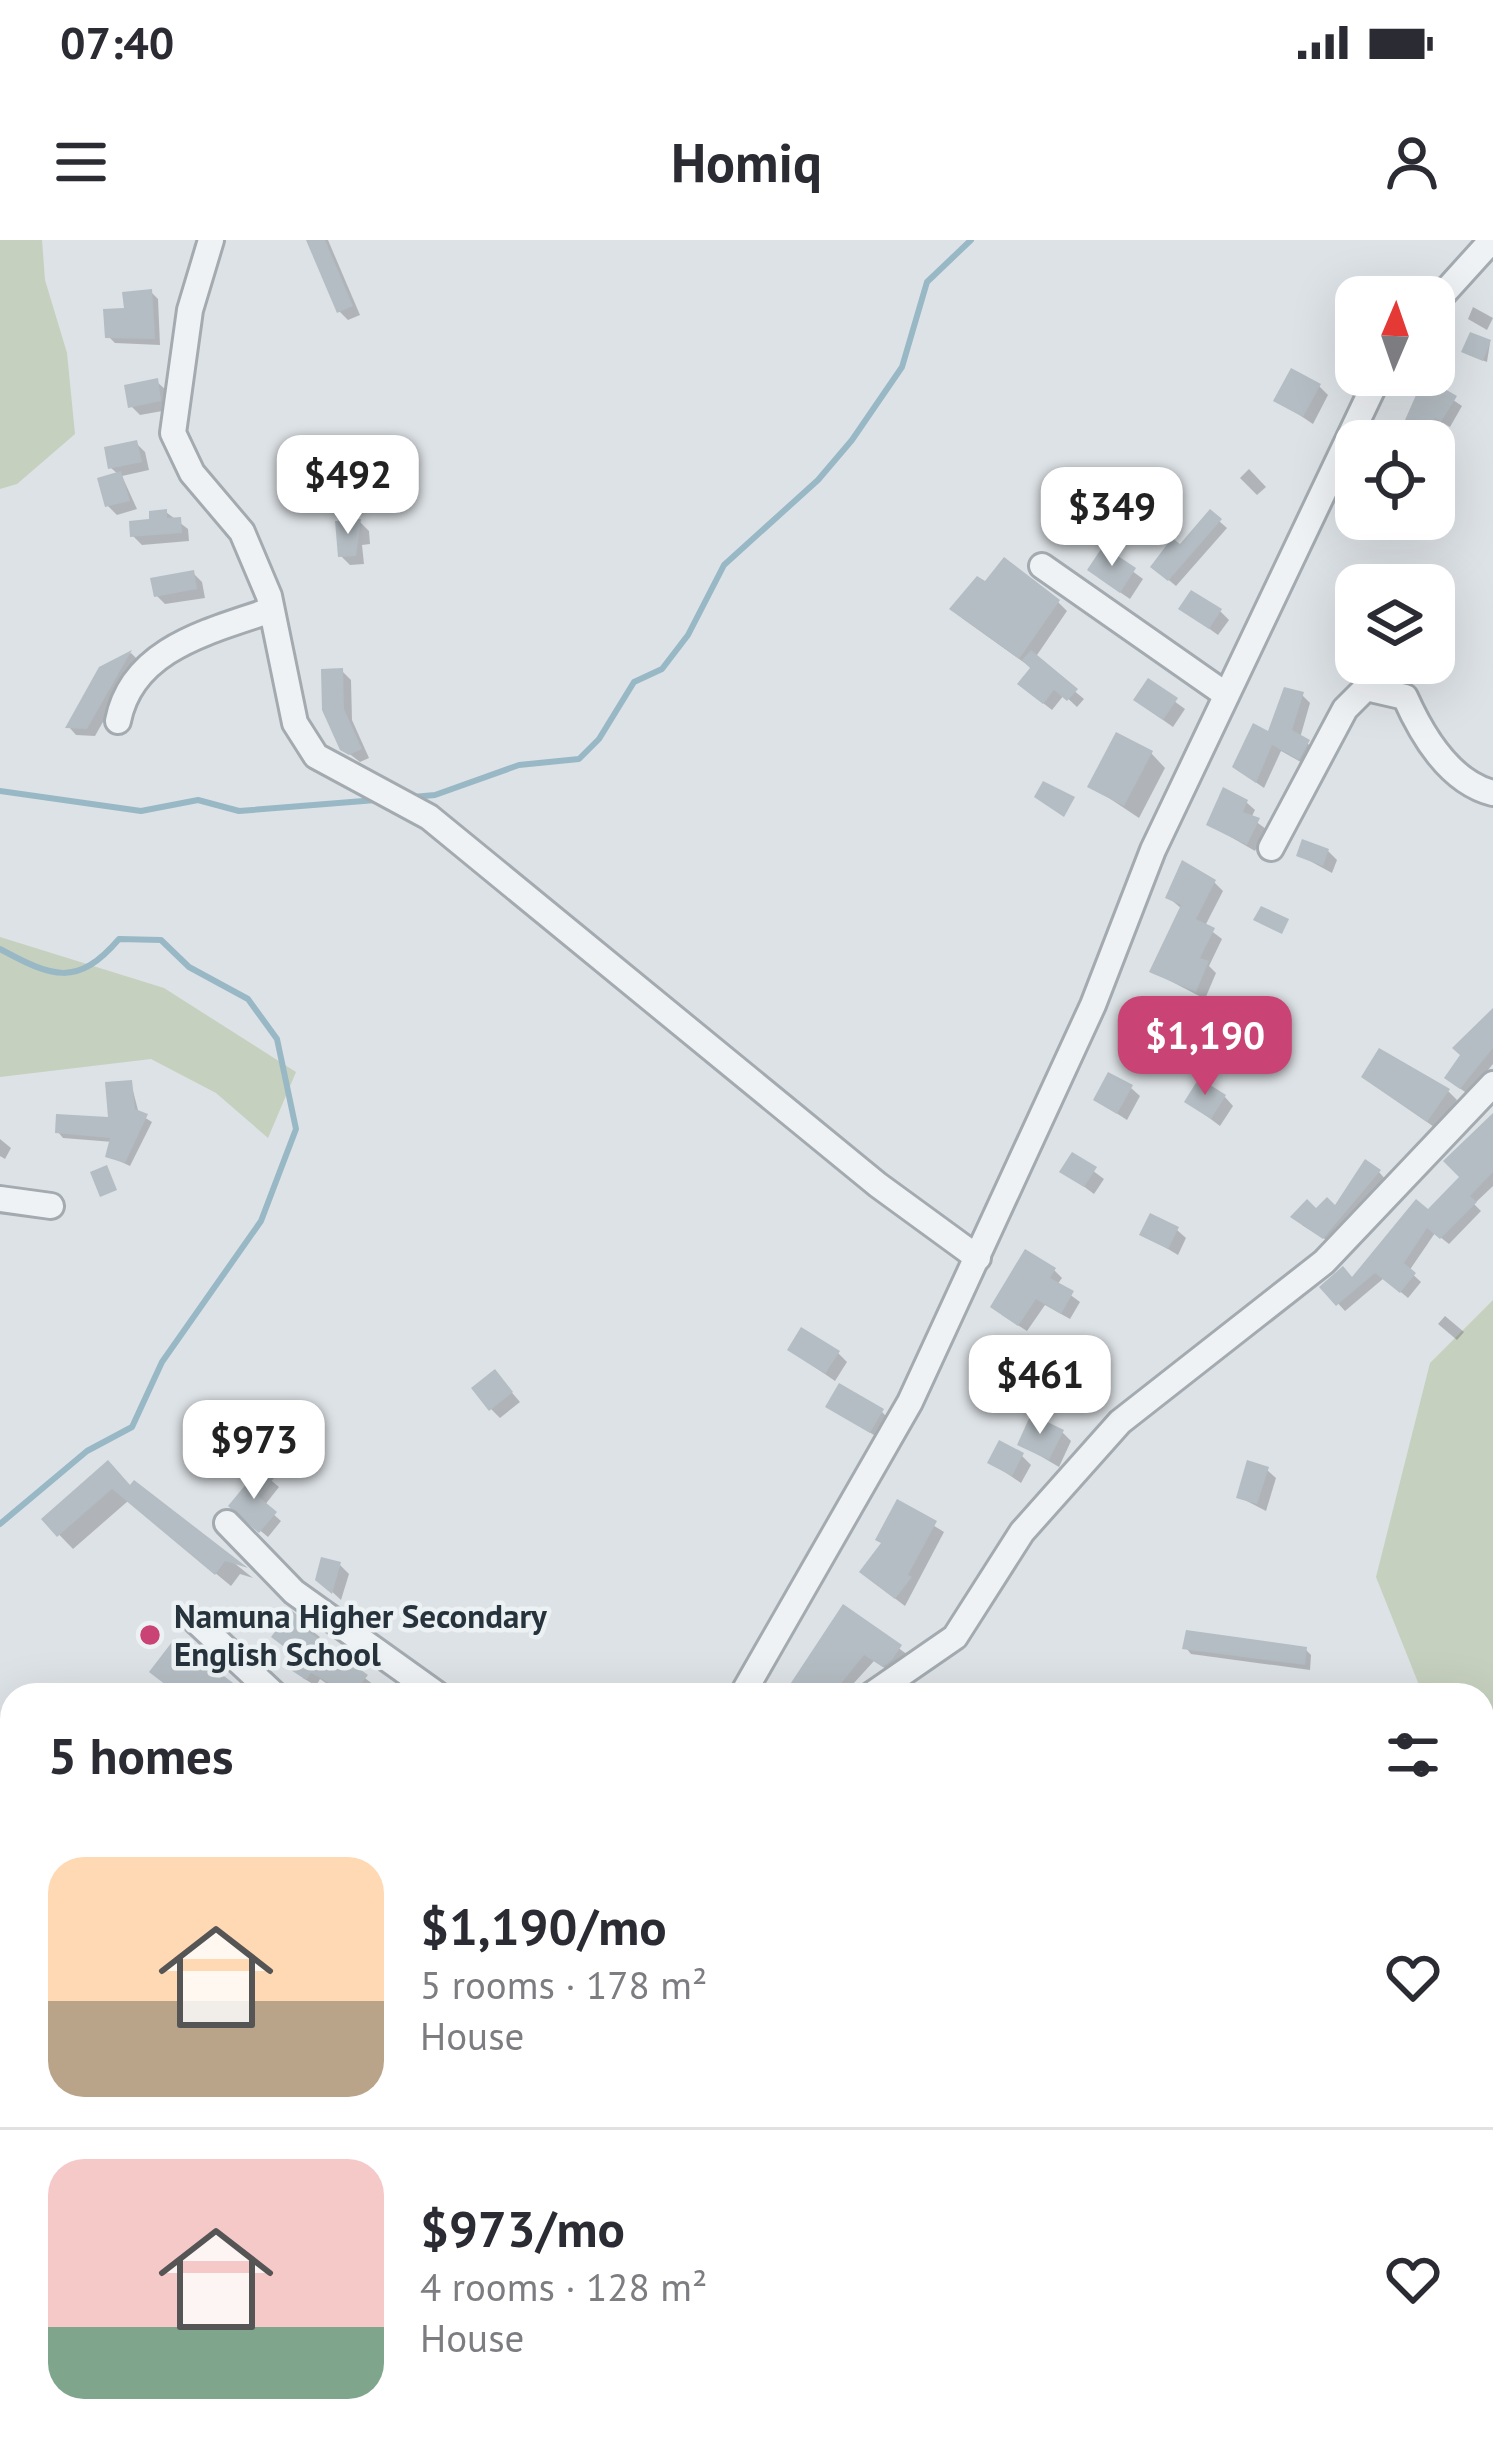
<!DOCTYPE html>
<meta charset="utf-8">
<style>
:root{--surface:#fff;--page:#f2f2f3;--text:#2b2b33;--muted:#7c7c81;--line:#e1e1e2;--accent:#c94374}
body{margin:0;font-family:"PT Sans",sans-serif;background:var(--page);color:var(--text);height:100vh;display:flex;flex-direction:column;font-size:45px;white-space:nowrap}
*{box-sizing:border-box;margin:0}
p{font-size:39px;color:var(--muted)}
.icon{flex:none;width:66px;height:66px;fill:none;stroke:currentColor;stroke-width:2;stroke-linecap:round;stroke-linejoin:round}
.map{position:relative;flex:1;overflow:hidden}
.details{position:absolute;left:0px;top:1443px;width:1494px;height:771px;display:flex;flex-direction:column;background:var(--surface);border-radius:36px 36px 0 0;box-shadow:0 12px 48px #0002}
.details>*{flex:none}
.needle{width:78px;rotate:2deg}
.fabs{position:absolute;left:1335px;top:36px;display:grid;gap:24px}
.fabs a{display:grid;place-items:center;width:120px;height:120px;border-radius:24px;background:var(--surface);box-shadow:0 12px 48px #0002;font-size:60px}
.price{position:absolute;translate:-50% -102px;padding:0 27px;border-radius:24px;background:#fff;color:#222;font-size:39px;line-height:78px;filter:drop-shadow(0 3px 6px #0008)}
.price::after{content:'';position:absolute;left:50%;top:72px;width:36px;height:27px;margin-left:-18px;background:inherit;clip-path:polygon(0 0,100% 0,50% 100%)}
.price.active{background:var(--accent);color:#fff}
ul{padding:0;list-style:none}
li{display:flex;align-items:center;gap:36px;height:300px;padding:0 48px}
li+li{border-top:3px solid var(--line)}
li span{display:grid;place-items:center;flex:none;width:336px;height:240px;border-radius:36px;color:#555}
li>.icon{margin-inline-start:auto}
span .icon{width:144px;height:144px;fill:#fffc;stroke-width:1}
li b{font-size:51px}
h2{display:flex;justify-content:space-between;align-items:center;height:144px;padding:0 48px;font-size:51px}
.status{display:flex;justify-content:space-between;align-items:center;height:84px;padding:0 60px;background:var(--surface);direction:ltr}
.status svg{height:33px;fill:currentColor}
header{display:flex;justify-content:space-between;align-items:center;height:156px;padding:0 48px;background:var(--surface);font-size:54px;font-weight:700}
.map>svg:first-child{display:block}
.green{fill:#c6d0be}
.shadow{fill:#0003}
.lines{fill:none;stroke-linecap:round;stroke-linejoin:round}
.stream{stroke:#98b8c6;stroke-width:6}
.building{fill:#b4bdc3}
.street-casing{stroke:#a3aab0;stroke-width:30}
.street{stroke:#eff2f5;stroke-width:24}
.poi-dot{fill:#c94374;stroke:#ecf1f4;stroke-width:4.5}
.labels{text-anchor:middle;stroke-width:9;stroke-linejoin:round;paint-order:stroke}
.poi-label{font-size:33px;font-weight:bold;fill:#27333c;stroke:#ecf1f4;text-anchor:start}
</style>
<div class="status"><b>07:40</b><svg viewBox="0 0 49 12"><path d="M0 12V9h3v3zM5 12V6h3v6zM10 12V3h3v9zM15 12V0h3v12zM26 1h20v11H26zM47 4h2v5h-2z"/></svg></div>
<header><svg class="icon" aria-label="menu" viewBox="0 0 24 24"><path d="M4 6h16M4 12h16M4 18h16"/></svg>Homiq<svg class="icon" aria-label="person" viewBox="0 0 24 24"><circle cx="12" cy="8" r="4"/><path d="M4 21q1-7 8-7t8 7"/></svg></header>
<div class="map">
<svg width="1493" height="2212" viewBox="0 0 1493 2212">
<rect width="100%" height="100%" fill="#dde2e6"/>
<g class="green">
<path d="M0,0H42L45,40L67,113L75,194L17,244L0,249Z"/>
<path d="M0,697L164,748L296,832L268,898L216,853L151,819L0,837Z"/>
<path d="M1493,1060V1632L1482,1605V1455H1423L1376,1337L1430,1123Z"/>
</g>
<g class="shadow">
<path d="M309,0H328L360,75L348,80L339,71Z"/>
<path d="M151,52L158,59L160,105L115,103L108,96L127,70Z"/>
<path d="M1473,67L1493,78L1487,90L1468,79Z"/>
<path d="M1490,103L1487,122L1469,115Z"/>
<path d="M1425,141L1462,166L1450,187L1443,183L1434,201L1405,188Z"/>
<path d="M157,142L166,150L168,170L140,175L131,166Z"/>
<path d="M1319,146L1328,155L1313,184L1277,160Z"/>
<path d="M136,203L145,212L149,230L122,236L137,269L117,275L108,266L119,235L111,228Z"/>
<path d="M1249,229L1266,247L1257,255L1240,238Z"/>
<path d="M166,272L188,289L189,301L142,305L133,296Z"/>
<path d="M1210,273L1227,288L1176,346L1160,333Z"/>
<path d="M360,282L369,291L370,304L362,305L364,324L350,325L341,316Z"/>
<path d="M1104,310L1143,339L1130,359L1099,338Z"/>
<path d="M193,333L202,342L205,358L165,364L156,355Z"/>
<path d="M1058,362L1067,371L1035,418L1084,459L1077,467L1064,455L1052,470L1029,452L1033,429L962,378Z"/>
<path d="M1182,369L1220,371L1229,380L1218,395Z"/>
<path d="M131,413L138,420L95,496L76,495L69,487L101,429Z"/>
<path d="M342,431L351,440L352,480L369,518L360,522L343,509Z"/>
<path d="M1148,442L1185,469L1173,487L1146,468Z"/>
<path d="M1302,455L1310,463L1300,498L1316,510L1308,526L1281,511L1264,548L1244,534Z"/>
<path d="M1151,513L1165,528L1139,578L1091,546Z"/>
<path d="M1246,562L1255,570L1251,578L1266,589L1255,611L1210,585Z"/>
<path d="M1328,611L1337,620L1332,633L1299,615Z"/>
<path d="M1214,642L1223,651L1205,686L1222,699L1209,726L1216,733L1205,759L1153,732L1182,669L1169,658Z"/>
<path d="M1493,772V824L1468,854L1455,845L1463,815Z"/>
<path d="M1269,794L1277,803L1264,823L1229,800Z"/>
<path d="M131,843L139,874L152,882L130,926L108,916L113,902L63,898L58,892L112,880Z"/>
<path d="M1374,845L1448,851L1457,860L1437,889Z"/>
<path d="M1131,848L1140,856L1127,880L1096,860Z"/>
<path d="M1225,857L1233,866L1220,886L1188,862Z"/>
<path d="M1493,878V946L1474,964L1481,971L1449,1004L1435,993L1409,1031L1421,1042L1408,1058L1384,1038L1345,1071L1323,1047L1353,1041L1428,973L1463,937Z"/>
<path d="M0,899L11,908L5,919L0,916Z"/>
<path d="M1073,916L1104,939L1094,954L1063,931Z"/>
<path d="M1379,932L1386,940L1333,1004L1302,985L1316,972L1335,969Z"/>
<path d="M1177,990L1186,998L1178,1015L1143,994Z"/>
<path d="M1054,1030L1062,1038L1057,1045L1080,1062L1070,1079L1045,1065L1027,1091L1002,1075Z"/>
<path d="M1445,1076L1464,1092L1457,1100L1438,1084Z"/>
<path d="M790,1110L838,1113L847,1122L835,1141Z"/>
<path d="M1060,1112L1091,1136L1078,1156L1047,1133Z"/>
<path d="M503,1142L520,1162L500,1178L491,1169Z"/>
<path d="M829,1166L882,1172L891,1181L880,1199Z"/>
<path d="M1062,1192L1071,1201L1059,1227L1020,1204Z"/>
<path d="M1022,1216L1031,1225L1021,1243L990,1222Z"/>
<path d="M108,1224L131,1248L135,1244L253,1338L240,1334L231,1346L128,1261L73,1309L45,1280Z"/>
<path d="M1267,1230L1276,1238L1266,1271L1239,1257Z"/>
<path d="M260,1231L279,1247L264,1266L281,1281L268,1297L239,1273Z"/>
<path d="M899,1264L944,1292L905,1366L872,1341Z"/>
<path d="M340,1325L349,1334L341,1360L328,1348Z"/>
<path d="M844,1368L908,1415L892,1433L874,1421L843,1455H786Z"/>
<path d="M292,1375L320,1397L316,1401L374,1445L366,1455H343L320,1439L316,1446L303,1438Z"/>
<path d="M1186,1408L1306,1410L1311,1415L1310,1430L1191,1414Z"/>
<path d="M672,1446L686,1455H667Z"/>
<path d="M12,1857V1880L0,1874V1858L8,1862Z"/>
<path d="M0,2017L11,2027L0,2044Z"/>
<path d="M361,2202H413L432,2212H365Z"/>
<path d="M517,2202H573L580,2208L537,2212Z"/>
</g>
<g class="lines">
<g class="stream">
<path d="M0,551L141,571L198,560L239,571L376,560"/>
<path d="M413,557L435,555L519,525L579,519L599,499L634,442L662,429L688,395L724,325L818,240L852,200L902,127L927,42L971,0"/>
<path d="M0,709C52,737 77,748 119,699L161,700L189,727L248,759L277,799L296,889L261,981L162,1122L132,1187L87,1211L0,1284"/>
</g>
</g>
<g class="building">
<path d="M306,0H325L353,66L337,73Z"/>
<path d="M152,49L155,99L105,98L103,69L124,68L122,52Z"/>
<path d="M1470,92L1491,100L1483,121L1461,112Z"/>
<path d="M1291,128L1321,144L1303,177L1273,161Z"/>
<path d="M1424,137L1457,156L1441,182L1435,178L1424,200L1401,189Z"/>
<path d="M158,138L161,161L128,168L124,145Z"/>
<path d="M137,200L142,222L108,229L104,207Z"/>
<path d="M121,231L130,261L105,267L97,238Z"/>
<path d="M167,269V278L181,277L182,293L130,297L129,281L149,279V271Z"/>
<path d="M1210,269L1222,279L1168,341L1150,327L1172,298L1180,304Z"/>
<path d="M361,279L356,316L338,317L335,281Z"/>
<path d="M1103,306L1136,328L1120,353L1087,330Z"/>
<path d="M1004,317L1060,360L1019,419L949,369L977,336L985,341Z"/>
<path d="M194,330L197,349L154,357L150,338Z"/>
<path d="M1191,350L1222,369L1209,389L1178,369Z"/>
<path d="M132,410L87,489L65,488L99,427Z"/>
<path d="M1031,410L1078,449L1067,461L1054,450L1043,464L1017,444L1030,428L1022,420Z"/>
<path d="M343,428L344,469L362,509L349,515L340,510L322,470L321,429Z"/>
<path d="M1148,438L1178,458L1163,480L1133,460Z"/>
<path d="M1284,447L1304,452L1292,490L1310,500L1299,520L1272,505L1256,543L1232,527L1253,483L1268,491Z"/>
<path d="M1116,492L1153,511L1124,566L1087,547Z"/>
<path d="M1043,541L1075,557L1064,577L1034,557Z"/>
<path d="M1223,547L1248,560L1243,572L1260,578L1247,605L1206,585Z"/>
<path d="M1302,599L1329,609L1323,626L1296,616Z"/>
<path d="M1182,620L1216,640L1196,679L1215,688L1200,718L1209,721L1196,752L1149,732L1181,665L1165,658Z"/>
<path d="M1261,666L1289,679L1282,694L1253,680Z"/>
<path d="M1232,767L1270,792L1254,817L1217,792Z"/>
<path d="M1493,768V808L1460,849L1444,838L1460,815L1452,808Z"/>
<path d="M1379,808L1450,849L1427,882L1361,837Z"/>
<path d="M1108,832L1133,845L1117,874L1093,860Z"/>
<path d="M1199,838L1226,855L1211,879L1184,862Z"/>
<path d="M132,840L135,869L148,874L125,923L105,917L110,898L55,893L56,874L108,877L105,842Z"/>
<path d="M1493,873V932L1470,956L1477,962L1440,999L1427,988L1404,1023L1416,1033L1400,1053L1375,1033L1336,1066L1319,1047L1343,1026L1352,1037L1416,959L1428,969L1459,937L1443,921Z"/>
<path d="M1072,912L1097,927L1084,947L1059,932Z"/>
<path d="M1365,919L1381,930L1323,999L1290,977L1307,959L1316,968L1327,957L1335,965Z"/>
<path d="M107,925L117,950L100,957L90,932Z"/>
<path d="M1150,973L1179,987L1168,1009L1139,995Z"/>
<path d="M1025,1009L1056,1028L1050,1038L1074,1051L1061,1074L1036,1059L1018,1086L990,1067Z"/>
<path d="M801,1087L840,1111L825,1134L787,1110Z"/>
<path d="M1059,1108L1084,1124L1069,1150L1043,1134Z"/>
<path d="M495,1129L513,1152L489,1171L471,1148Z"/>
<path d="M839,1143L884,1169L870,1193L825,1167Z"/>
<path d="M1031,1174L1064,1190L1049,1220L1017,1205Z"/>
<path d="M999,1200L1024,1213L1012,1236L987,1223Z"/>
<path d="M108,1220L130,1245L134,1240L248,1328L225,1321L215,1335L112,1249L57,1297L41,1279Z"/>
<path d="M1247,1220L1269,1227L1257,1264L1236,1258Z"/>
<path d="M260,1227L274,1238L259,1257L277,1272L259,1293L228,1266Z"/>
<path d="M897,1259L937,1281L908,1335L912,1337L895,1359L859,1332L881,1303L875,1300Z"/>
<path d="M321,1317L341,1322L332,1354L315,1340Z"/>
<path d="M843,1364L902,1405L892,1420L883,1427L864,1415L832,1455H783Z"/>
<path d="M291,1370L313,1387L309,1392L368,1435L352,1455L311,1433L306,1440L291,1430L299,1418L271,1397Z"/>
<path d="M1186,1390L1307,1407L1305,1425L1182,1409Z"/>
<path d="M175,1398L212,1427L249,1455H179L149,1432Z"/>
</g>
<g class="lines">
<defs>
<g id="street">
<path d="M211,0L190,70L173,193L192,233L242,292L269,356L295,483L316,516L429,577L878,945L978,1018"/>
<path d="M1434,64L1492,0"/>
<path d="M1042,326L1225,454"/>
<path d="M118,481C132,408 211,391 271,370"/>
<path d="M1271,608L1345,469L1366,448L1405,457C1422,495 1449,542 1493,553"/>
<path d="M0,959L51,966"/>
<path d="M227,1283L294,1352L438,1455"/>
<path d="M197,1382L275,1455"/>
<path d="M742,1455L910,1162L1093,765L1153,610L1379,135"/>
<path d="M871,1455L955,1397L1022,1292L1120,1182L1324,1022L1493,844"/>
<path d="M1482,1751L1491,1828"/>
<path d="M0,1889L12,1897"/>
<path d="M472,2202L493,2212"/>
<path d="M876,2202L898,2212"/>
<path d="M308,2212L316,2202"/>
<path d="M643,2212L649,2202"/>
<path d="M1361,2212V2202"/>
</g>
</defs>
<use href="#street" class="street-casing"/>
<use href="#street" class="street"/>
</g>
<circle class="poi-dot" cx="150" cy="1395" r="12"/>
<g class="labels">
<g class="poi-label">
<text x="174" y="1388">Namuna Higher Secondary<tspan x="174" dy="38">English School</tspan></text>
</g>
</g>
</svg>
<div class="fabs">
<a><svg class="needle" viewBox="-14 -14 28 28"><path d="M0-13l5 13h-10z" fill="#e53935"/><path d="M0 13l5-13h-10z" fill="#7c7c81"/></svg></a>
<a><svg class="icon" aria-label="locate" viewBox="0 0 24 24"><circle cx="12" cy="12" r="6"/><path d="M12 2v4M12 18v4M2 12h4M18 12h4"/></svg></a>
<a><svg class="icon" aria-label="layers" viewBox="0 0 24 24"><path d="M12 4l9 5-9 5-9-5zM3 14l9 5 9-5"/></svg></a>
</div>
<b class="price" style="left:348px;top:297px">$492</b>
<b class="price" style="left:1112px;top:329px">$349</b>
<b class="price active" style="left:1205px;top:858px">$1,190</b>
<b class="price" style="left:1040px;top:1197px">$461</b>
<b class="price" style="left:254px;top:1262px">$973</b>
<section class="details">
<h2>5 homes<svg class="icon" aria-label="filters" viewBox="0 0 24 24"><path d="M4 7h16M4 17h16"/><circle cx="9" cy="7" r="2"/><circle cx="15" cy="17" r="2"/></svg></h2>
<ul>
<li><span style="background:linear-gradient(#ffd9b3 60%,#b9a48a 0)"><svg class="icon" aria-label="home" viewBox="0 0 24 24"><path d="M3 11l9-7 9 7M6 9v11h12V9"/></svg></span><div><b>$1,190/mo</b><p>5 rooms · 178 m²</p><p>House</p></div><svg class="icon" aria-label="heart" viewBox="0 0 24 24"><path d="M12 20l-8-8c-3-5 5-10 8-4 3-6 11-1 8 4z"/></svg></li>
<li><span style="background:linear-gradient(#f6c9c9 70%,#7fa58c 0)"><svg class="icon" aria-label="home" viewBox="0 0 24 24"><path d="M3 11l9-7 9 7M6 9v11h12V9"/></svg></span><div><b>$973/mo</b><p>4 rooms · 128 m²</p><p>House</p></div><svg class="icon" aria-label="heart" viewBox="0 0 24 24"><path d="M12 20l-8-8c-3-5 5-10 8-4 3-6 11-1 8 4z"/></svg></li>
</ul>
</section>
</div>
